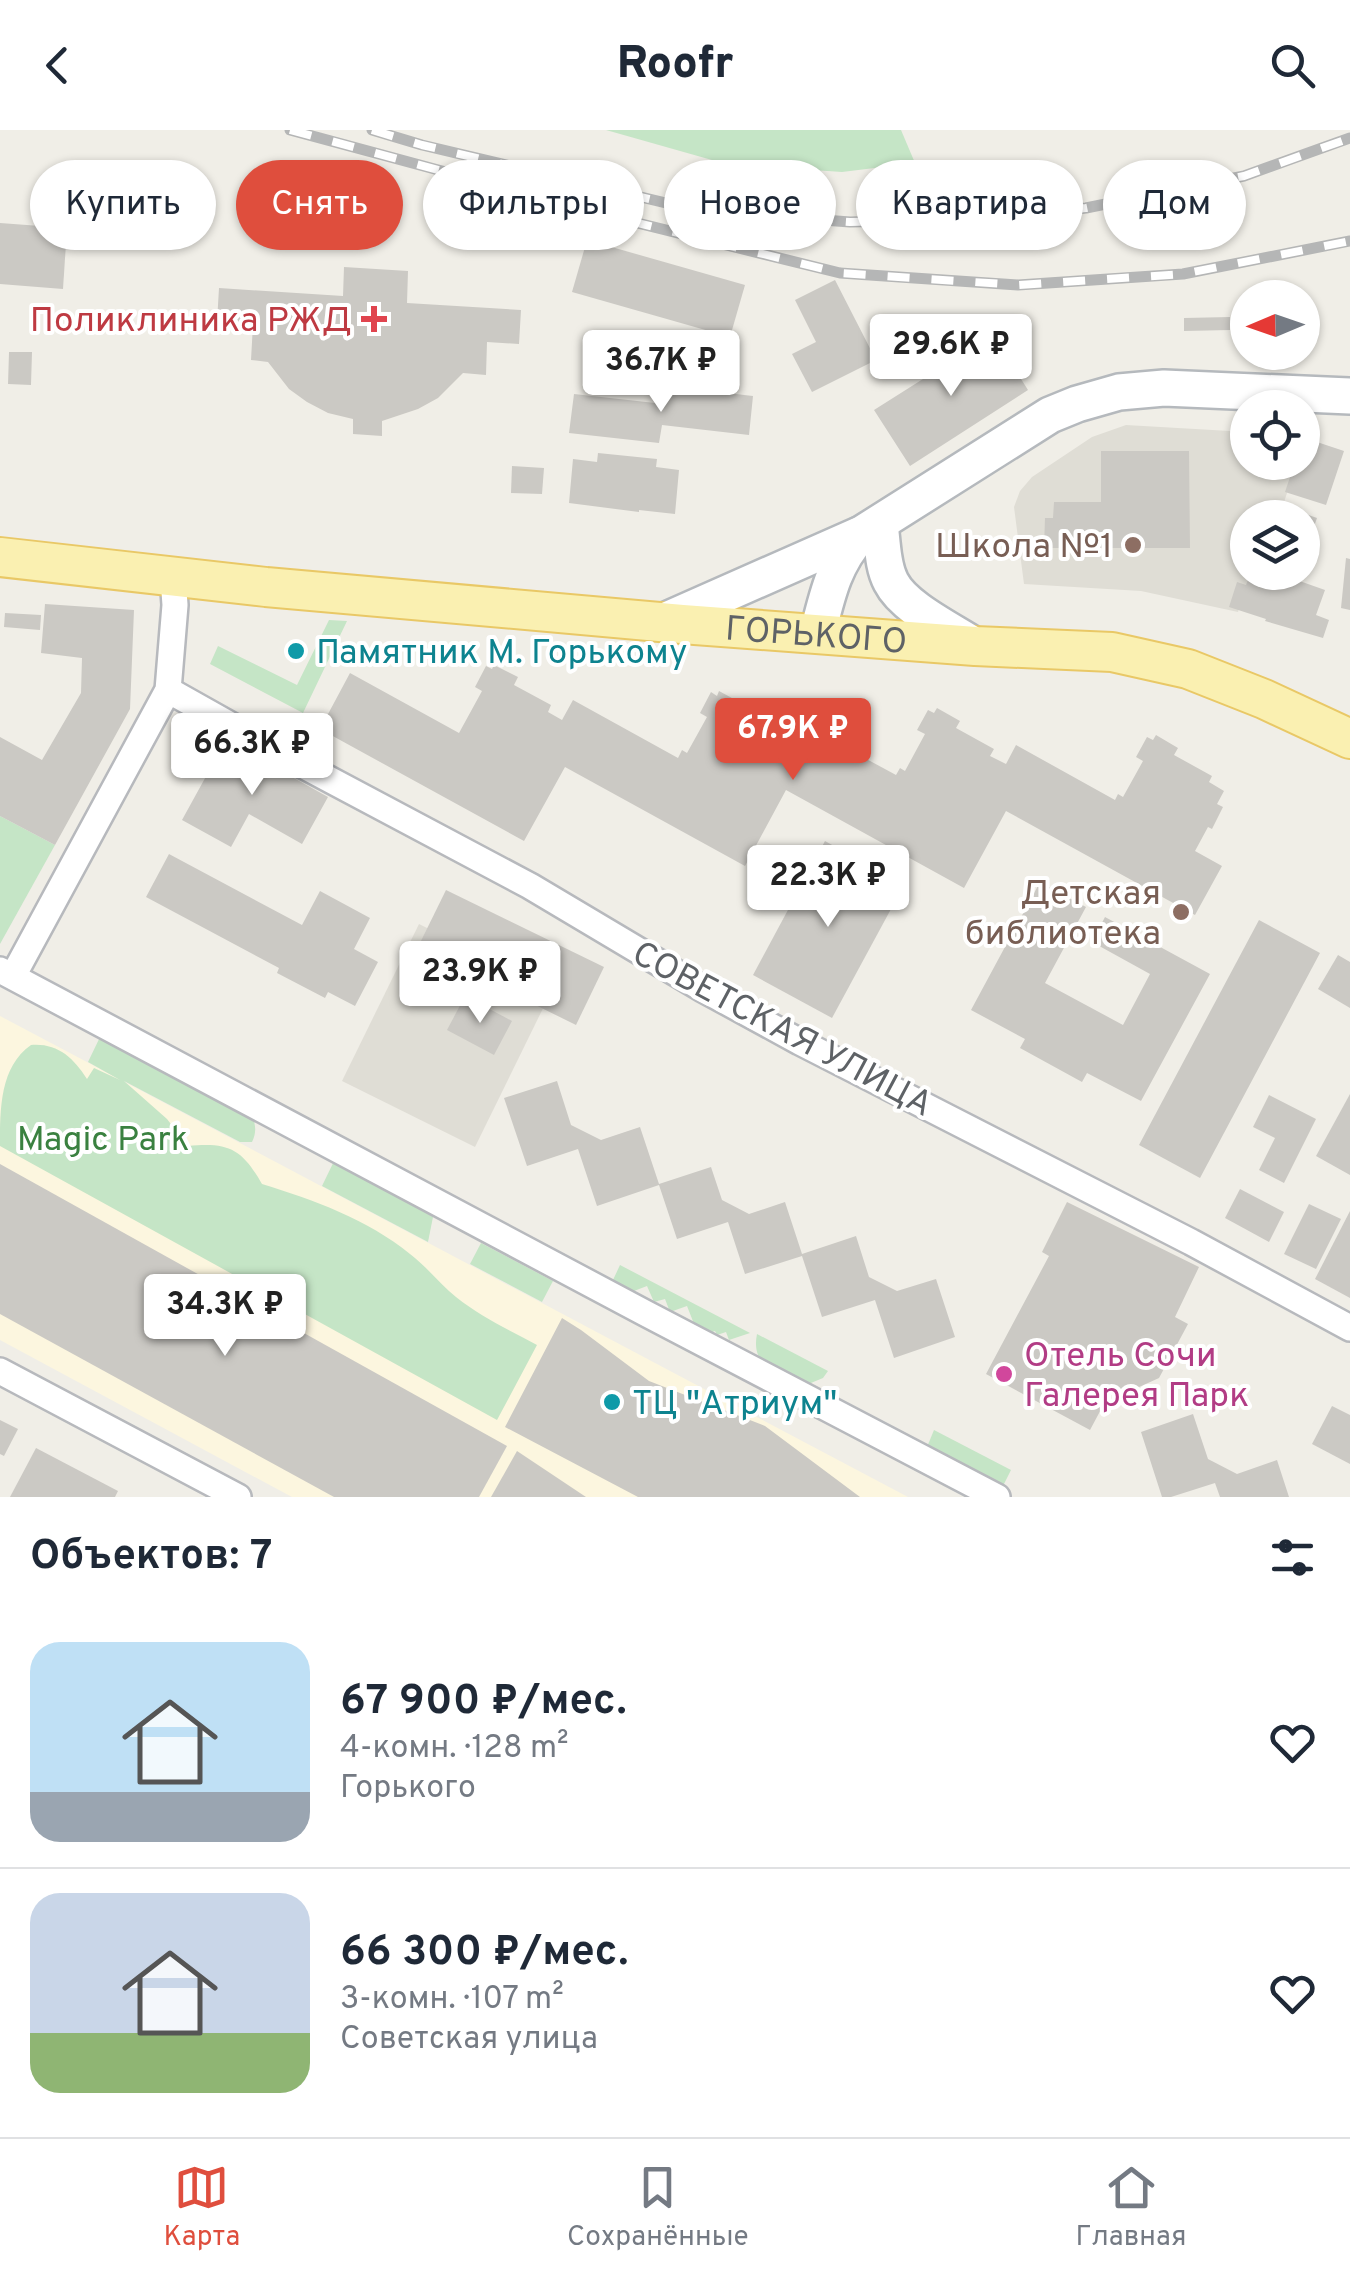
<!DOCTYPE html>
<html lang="ru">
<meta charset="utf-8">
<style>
:root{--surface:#fff;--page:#f6f6f7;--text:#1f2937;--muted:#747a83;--line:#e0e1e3;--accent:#df4e3d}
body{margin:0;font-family:Overpass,sans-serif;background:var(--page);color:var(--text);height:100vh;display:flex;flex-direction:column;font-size:38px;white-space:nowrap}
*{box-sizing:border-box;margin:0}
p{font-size:32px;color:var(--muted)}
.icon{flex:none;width:55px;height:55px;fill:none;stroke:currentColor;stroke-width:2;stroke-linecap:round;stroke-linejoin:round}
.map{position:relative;height:1367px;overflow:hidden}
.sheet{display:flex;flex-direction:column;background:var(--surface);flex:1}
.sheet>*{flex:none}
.guide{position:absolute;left:30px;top:30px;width:1290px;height:90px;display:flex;gap:20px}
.needle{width:65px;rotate:268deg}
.tools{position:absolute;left:1230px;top:150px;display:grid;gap:20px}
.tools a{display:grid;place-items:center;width:90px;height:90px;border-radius:50%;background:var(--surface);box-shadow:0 2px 8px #0004;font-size:50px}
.price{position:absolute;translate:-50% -85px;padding:0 22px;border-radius:10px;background:#fff;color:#222;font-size:32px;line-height:65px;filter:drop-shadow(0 2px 5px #0008)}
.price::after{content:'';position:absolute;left:50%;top:60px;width:30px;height:22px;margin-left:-15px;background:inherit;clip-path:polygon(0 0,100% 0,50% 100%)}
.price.active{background:var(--accent);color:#fff}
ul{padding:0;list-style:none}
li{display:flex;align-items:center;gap:30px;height:250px;padding:0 30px}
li+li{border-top:2px solid var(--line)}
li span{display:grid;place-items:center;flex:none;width:280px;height:200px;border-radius:30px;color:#555}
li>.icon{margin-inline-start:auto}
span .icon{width:120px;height:120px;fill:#fffc;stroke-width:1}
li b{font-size:42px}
h2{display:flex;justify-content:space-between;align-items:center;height:120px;padding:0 30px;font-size:42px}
.tag{padding:0 35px;border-radius:45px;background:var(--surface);box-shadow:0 2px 8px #0004;font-size:35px;line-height:90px}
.tag.active{background:var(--accent);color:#fff}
header{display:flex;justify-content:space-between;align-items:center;height:130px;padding:0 30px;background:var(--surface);font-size:45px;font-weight:800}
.menu{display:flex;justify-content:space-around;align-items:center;height:140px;border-top:2px solid var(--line);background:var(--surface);font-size:28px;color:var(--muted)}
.menu a{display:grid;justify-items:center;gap:5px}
.menu .active{color:var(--accent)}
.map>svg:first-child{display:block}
.commercial{fill:#fcf6df}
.education{fill:#dfddd5}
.green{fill:#c5e5c6}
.building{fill:#cbc9c4}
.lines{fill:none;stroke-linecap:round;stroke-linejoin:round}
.street-casing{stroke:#b7b9bd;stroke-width:30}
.secondary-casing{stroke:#b5b9bd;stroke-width:40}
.primary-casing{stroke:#e9c866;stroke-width:42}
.street{stroke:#fff;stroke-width:25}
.secondary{stroke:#fff;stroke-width:35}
.primary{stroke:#faf0b1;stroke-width:38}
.rail-casing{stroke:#b5b6b6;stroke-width:11}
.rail{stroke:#fff;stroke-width:8;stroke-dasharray:22;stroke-linecap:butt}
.health-dot{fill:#e0444e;stroke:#fff;stroke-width:4}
.education-dot{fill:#8d6e63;stroke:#fff;stroke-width:4}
.culture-dot{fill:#0f9aa8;stroke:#fff;stroke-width:4}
.hotel-dot{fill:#d1479c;stroke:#fff;stroke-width:4}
.labels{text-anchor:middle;stroke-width:8;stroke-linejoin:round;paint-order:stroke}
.health-label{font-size:35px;fill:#be3a42;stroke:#fff;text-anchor:end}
.education-label{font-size:35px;fill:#785e54;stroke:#fff;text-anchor:end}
.street-label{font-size:35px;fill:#5e6266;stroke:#fff}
.culture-label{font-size:35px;fill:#0d838f;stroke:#fff;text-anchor:start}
.park-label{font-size:35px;fill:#3a8140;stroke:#fff}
.hotel-label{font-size:35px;fill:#b23c85;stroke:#fff;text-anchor:start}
</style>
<header><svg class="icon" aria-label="back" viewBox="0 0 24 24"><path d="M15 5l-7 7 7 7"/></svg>Roofr<svg class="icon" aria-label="search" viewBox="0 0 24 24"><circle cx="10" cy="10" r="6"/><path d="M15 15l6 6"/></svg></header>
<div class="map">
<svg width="1350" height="1367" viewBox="0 0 1350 1367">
<rect width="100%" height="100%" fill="#f0eee7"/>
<path class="commercial" d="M0,886L908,1367H292L0,1210Z"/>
<g class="education">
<path d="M1126,295L1247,302L1248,332L1297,333L1279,387L1248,388V442L1251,443L1238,482L1141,461L1024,454L1014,377L1020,361L1032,347L1092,307Z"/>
<path d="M419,794L552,860L475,1017L342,951Z"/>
</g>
<g class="green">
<path d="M606,0H901L915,33L842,42L726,34Z"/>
<path d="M329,490L347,491L303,583L210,534L218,516L297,555Z"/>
<path d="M0,686L55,715L0,814Z"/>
<path d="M101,905L248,979C255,990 258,1000 252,1012H240L124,951L167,989L188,1016C229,1012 242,1019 262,1054C314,1070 367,1089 410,1124C427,1137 440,1154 456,1167C481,1187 509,1200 537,1215L497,1290L0,1016C0,978 0,937 31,915C57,913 73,927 87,949L94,938L120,950L88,932Z"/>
<path d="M337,1025L433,1087L428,1112L322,1056Z"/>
<path d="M481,1113L553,1151L542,1172L470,1134Z"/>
<path d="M620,1135L750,1203L729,1210L726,1202L717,1205L715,1201L707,1204L704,1197L696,1199L687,1176L670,1182L665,1169L654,1172L647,1156L634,1161L613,1150Z"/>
<path d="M757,1204L828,1241L823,1248L806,1255C780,1243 750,1239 757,1204Z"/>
<path d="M934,1300L1011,1340L1004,1354L1001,1356L927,1317Z"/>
</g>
<g class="building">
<path d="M0,93L67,98L63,159L0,154Z"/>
<path d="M587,110L745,155L730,207L572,162Z"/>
<path d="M344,137L408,141L407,173L521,180L519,214L487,212L486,245L463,243L438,268L418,279L382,291V306L353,304V289L328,283L307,272L289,259L268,232L251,230L253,194L217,192L219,158L343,166Z"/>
<path d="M835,150L876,230L812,262L792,224L816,212L795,170Z"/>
<path d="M1230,187V200L1184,201V188Z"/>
<path d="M992,203L1028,260L910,336L874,280L923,249L919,243L944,227L948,232Z"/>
<path d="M9,222H32L31,255L8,254Z"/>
<path d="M666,256L753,266L749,305L662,295L659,313L569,303L574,264L664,274Z"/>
<path d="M1302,307L1344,321L1326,375L1285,362L1295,332H1302Z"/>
<path d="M1101,321H1189L1190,418H1044L1045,388H1053L1054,372H1101Z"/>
<path d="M598,323L657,329L656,337L679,340L675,384L639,380V382L569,373L573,329L597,332Z"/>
<path d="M512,336L544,338L542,364L511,363Z"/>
<path d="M1286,377L1317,388L1303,428L1302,388H1282Z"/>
<path d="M1346,428L1350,429V480L1341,478Z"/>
<path d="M1251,442H1274L1325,460L1316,485L1329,490L1323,508L1265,491L1266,489L1229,477L1237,452L1246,455Z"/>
<path d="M45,474L134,480L130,579L55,715L0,686V607L42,630L81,563L82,528L41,523Z"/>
<path d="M5,483L41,485L40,500L4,497Z"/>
<path d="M494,535L518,547L514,555L551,575L548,582L562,590L573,570L678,628L682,620L687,623L707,587L700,583L711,562L717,566L719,561L743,574L738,581L776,602L772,608L787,616L800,593L896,645L900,638L905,641L925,604L917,600L928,580L934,583L937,578L960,591L956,598L994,619L990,626L1006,634L1016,615L1115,670L1118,664L1123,667L1143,631L1136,627L1147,607L1153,610L1156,605L1178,618L1174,625L1212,646L1209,652L1224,661L1217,674L1223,677L1212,699L1208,697L1195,721L1222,736L1195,785L1006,681L964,758L786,660L745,736L565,637L524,711L320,599L350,543L459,603L482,561L475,557L486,536L492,539Z"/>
<path d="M226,610L328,667L302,714L249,684L231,717L182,690Z"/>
<path d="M825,711L904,755L832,888L753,845Z"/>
<path d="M169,724L302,795L320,761L370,788L354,819L378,832L355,876L328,862L325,868L277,843L279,838L146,767Z"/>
<path d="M1040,752L1086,777L1045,853L1123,895L1150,844L1092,812L1105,787L1210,844L1141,971L1087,943L1082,952L1020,918L1025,909L971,880Z"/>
<path d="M446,760L604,837L576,895L418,817Z"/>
<path d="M1259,790L1320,823L1200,1048L1139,1015Z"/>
<path d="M1338,825L1350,832V878L1318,859Z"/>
<path d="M465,866L512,891L494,925L447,900Z"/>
<path d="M557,951L571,995L601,1010L640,997L659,1054L711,1037L722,1070L749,1084L785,1072L802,1124L856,1106L869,1147L897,1161L936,1149L955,1207L894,1228L875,1170L822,1187L802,1126L745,1144L728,1092L677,1109L659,1055L597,1076L578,1019L527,1036L504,968Z"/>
<path d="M1350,964V1045L1316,1026Z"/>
<path d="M1269,965L1316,989L1284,1053L1259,1040L1275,1008L1253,997Z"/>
<path d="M0,1034L507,1316L479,1367H334L0,1184Z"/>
<path d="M1240,1059L1284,1082L1269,1112L1225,1088Z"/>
<path d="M1067,1072L1199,1137L1175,1187L1188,1194L1159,1248L1126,1263L1113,1257L1090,1300L986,1244L1049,1126L1042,1122Z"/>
<path d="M1309,1074L1341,1089L1316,1139L1284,1124Z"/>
<path d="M1350,1081V1168L1315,1149Z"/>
<path d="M562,1188L581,1200L649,1251L765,1296L860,1367H638L505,1297Z"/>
<path d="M1332,1276L1350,1285V1334L1312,1314Z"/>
<path d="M1193,1284L1208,1329L1237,1344L1277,1330L1289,1367H1220L1215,1353L1171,1367H1162L1141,1302Z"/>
<path d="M0,1290L18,1299L4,1326L0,1324Z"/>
<path d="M36,1318L118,1361L115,1367H10Z"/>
<path d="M517,1321L586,1367H491Z"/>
</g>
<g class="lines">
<defs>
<g id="street">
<path d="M168,560L291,629L530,756L703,859L800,912L1191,1112L1350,1198"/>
<path d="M0,840L645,1183L997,1367"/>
<path d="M13,846L168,560L175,475L173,447"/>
<path d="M0,1241L238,1367"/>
</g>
<g id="secondary">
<path d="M881,403C883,419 883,437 891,452C904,478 951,500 975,516"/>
<path d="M662,492L859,405"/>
<path d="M818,502C827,466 834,433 860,405L1050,285L1077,274L1119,262L1164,258L1350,266"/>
</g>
<g id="primary">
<path id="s1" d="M0,427L266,457L682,494L975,516L1112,522L1188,539L1264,569L1350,609"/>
</g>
</defs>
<use href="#street" class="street-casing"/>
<use href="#secondary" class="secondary-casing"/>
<use href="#primary" class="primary-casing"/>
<use href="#street" class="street"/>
<use href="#secondary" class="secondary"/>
<use href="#primary" class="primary"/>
<defs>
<g id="rail">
<path d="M290,0L605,85L840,143L1018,155L1183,144L1350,111"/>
<path d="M372,0L422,15L666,73L717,82L850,92L981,89L1086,78L1244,46L1350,8"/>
</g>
</defs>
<use href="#rail" class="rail-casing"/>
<use href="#rail" class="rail"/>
</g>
<path class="health-dot" d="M369 174h10v10h10v10h-10v10h-10v-10h-10v-10h10z"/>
<g class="education-dot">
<circle cx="1133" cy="415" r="10"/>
<circle cx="1181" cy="782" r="10"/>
</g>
<g class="culture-dot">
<circle cx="296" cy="521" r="10"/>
<circle cx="612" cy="1272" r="10"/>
</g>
<circle class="hotel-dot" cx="1004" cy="1244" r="10"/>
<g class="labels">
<g class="health-label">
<text x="352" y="201">Поликлиника РЖД</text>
</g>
<g class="education-label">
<text x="1113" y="427">Школа №1</text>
<text x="1161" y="774">Детская<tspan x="1161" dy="40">библиотека</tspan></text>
</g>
<g class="street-label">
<text dy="12" stroke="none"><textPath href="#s1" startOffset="820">ГОРЬКОГО</textPath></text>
<text transform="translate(783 898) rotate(28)" y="12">СОВЕТСКАЯ УЛИЦА</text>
</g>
<g class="culture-label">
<text x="316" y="533">Памятник М. Горькому</text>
<text x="632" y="1284">ТЦ "Атриум"</text>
</g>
<g class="park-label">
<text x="103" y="1020">Magic Park</text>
</g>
<g class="hotel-label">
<text x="1024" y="1236">Отель Сочи<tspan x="1024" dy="40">Галерея Парк</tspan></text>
</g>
</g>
</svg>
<div class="tools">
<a><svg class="needle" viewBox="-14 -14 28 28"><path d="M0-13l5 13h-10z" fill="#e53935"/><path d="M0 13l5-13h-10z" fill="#747a83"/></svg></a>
<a><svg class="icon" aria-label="locate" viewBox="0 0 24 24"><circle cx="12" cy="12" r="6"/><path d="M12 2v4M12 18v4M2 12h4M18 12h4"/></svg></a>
<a><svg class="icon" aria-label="layers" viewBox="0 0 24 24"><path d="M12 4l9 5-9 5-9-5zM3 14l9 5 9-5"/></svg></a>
</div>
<b class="price" style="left:951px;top:269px">29.6K ₽</b>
<b class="price" style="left:661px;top:285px">36.7K ₽</b>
<b class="price active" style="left:793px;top:653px">67.9K ₽</b>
<b class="price" style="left:252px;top:668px">66.3K ₽</b>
<b class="price" style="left:828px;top:800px">22.3K ₽</b>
<b class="price" style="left:480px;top:896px">23.9K ₽</b>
<b class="price" style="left:225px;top:1229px">34.3K ₽</b>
<div class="guide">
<a class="tag">Купить</a>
<a class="tag active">Снять</a>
<a class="tag">Фильтры</a>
<a class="tag">Новое</a>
<a class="tag">Квартира</a>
<a class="tag">Дом</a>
</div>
</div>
<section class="sheet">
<h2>Объектов: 7<svg class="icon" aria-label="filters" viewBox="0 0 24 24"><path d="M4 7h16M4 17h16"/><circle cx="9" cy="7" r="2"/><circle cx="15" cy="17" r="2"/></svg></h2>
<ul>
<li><span style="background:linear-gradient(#bfe0f5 75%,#9aa5b1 0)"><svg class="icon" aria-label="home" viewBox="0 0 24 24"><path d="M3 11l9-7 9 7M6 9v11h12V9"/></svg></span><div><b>67 900 ₽/мес.</b><p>4-комн. · 128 m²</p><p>Горького</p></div><svg class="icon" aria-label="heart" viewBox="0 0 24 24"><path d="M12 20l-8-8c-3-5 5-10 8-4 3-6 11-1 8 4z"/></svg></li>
<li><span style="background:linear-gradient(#c9d6e8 70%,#8fb573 0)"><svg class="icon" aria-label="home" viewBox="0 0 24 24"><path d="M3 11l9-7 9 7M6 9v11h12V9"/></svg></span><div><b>66 300 ₽/мес.</b><p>3-комн. · 107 m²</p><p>Советская улица</p></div><svg class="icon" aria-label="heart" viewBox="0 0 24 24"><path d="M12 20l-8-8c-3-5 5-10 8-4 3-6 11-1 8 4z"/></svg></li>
</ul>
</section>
<nav class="menu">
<a class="active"><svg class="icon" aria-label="map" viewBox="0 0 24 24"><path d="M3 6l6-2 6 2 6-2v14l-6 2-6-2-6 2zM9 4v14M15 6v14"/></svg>Карта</a>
<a><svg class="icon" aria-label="saved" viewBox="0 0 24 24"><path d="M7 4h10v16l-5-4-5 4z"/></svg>Сохранённые</a>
<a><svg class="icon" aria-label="home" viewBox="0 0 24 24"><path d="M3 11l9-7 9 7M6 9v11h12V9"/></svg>Главная</a>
</nav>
